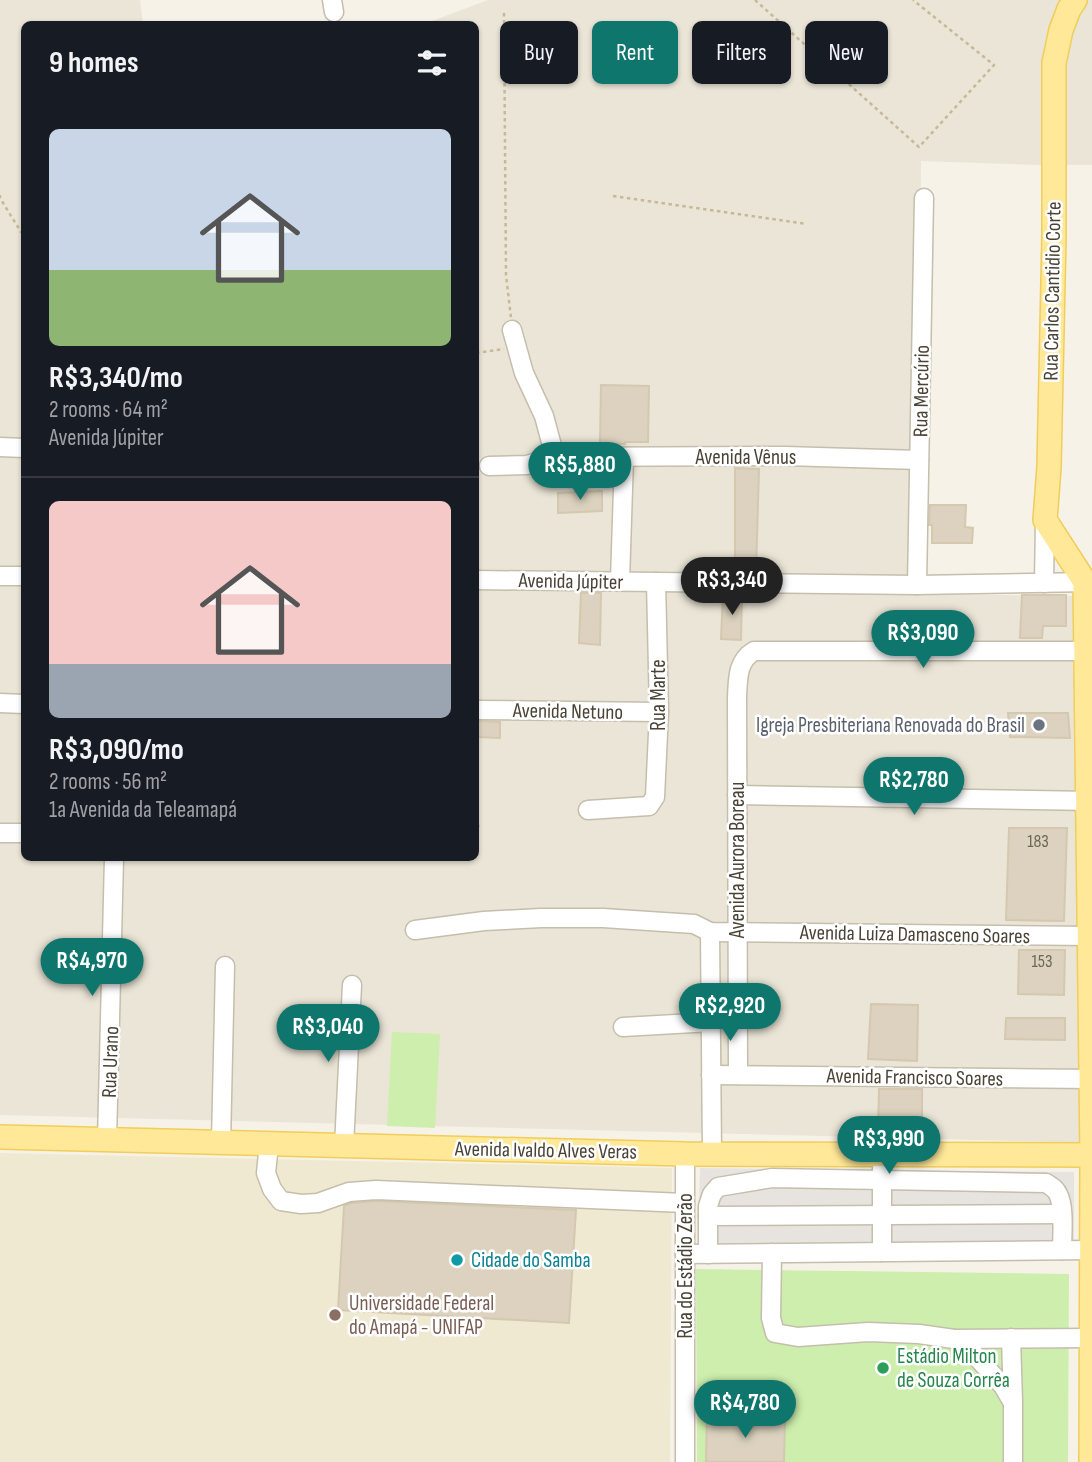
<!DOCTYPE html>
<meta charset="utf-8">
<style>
:root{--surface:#171b24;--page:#20242c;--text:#f1f3f6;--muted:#9ea1a6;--line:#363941;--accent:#0f766e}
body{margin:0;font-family:"Sofia Sans Condensed",sans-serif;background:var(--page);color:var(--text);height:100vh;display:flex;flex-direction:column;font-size:26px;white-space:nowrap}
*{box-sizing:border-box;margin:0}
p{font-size:23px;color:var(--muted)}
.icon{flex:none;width:38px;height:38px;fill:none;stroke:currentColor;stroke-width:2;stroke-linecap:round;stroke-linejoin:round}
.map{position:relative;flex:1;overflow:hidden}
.details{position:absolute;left:21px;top:21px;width:458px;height:840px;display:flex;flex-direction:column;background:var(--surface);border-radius:10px;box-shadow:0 2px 5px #0004}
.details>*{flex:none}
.hud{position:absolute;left:500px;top:21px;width:486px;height:63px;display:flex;gap:14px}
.price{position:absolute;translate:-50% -60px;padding:0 16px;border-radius:24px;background:var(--accent);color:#fff;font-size:23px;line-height:46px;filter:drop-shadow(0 2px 4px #0008)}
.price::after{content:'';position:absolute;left:50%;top:42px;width:21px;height:16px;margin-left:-10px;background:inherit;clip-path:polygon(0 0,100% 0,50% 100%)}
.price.selected{background:#222;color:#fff}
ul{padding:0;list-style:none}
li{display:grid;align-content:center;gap:14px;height:371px;padding:0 28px}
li+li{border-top:2px solid var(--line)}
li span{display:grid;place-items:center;height:217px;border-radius:10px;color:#555}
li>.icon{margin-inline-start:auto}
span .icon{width:126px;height:126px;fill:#fffc;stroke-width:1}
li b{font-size:30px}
h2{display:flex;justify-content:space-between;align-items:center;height:84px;padding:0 28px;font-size:30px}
.tag{padding:0 24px;border-radius:10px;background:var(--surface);box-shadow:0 2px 5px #0004;font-size:24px;line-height:63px}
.tag.selected{background:var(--accent);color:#fff}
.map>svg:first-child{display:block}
.residential{fill:#eae5d6}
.education{fill:#f0e9d1}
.green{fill:#cdeead}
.parking{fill:#e7e4e0}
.building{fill:#dcd2bf;stroke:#d4c8af;stroke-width:2}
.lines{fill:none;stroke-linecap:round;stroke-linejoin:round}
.minor-casing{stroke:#c5beac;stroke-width:21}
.major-casing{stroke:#f1cd5b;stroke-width:26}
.path{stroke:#c6b999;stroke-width:2.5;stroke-dasharray:3.5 3.5;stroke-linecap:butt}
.minor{stroke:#fff;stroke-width:18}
.major{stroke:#ffe898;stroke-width:23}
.worship-dot{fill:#6b7280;stroke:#fff;stroke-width:2.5}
.culture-dot{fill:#0f9aa8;stroke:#fff;stroke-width:2.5}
.education-dot{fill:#8d6e63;stroke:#fff;stroke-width:2.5}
.leisure-dot{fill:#2e9e5b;stroke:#fff;stroke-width:2.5}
.labels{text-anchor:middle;stroke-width:5;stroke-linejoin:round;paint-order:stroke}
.number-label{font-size:18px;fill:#6e6758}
.street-label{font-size:21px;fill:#4a4336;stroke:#fff}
.worship-label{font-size:21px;fill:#5b616d;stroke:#fff;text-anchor:end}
.culture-label{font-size:21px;fill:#0d838f;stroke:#fff;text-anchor:start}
.education-label{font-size:21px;fill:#785e54;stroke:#fff;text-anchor:start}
.leisure-label{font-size:21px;fill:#27864d;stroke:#fff;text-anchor:start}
</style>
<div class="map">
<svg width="1092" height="1462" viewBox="0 0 1092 1462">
<rect width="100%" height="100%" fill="#f6f2e8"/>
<path class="residential" d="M0,0H140L143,24H24V858H476V24H424L488,0H1092V165H1038L921,161L917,594L1092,596V1143L0,1115Z"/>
<path class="education" d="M0,1153L672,1168L670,1462H0Z"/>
<g class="green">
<path d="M392,1032L440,1034L435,1128L387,1126Z"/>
<path d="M696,1269L1069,1274L1068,1462H697Z"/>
</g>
<path class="parking" d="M700,1168L1074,1172V1255L698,1251Z"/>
<g class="building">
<path d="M601,385L649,386L648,442H625V444L600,443Z"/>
<path d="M735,468L759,469L756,571H735Z"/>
<path d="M602,491V511L558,513V493Z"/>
<path d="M930,505H966L965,527L973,528L972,543H932V525H929Z"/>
<path d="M581,593H601L600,645L579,643Z"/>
<path d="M723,594H742L741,640L721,639Z"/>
<path d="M1022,595H1066V626H1043L1042,638H1020Z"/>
<path d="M1008,713H1068L1070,738L1010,737Z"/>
<path d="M476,721L500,722V738L476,737Z"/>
<path d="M1009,828H1067L1064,921L1006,920Z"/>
<path d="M1019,950H1065L1064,995L1018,994Z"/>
<path d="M871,1004L918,1005L917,1061L868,1059Z"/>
<path d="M1006,1018H1065V1040L1005,1039Z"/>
<path d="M879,1089H922V1130L878,1131Z"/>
<path d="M376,1201L576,1210L569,1323L338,1310L344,1206L351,1203Z"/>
<path d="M707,1417L785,1418L784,1462H706Z"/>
</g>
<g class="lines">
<defs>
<g id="minor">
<path d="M332,0L334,12"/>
<path d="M512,330L524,373L544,416L555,457"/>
<path d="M0,447L24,448"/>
<path d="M489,466L527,465L555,457L785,456L919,460"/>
<path d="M0,576H24"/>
<path d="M476,580L917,585L1092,582"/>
<path d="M620,581L624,458"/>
<path d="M1044,583L1045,520"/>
<path d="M917,585L924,198"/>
<path d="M0,703L24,704"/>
<path d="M476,710L659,712"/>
<path d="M737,795L1092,801"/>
<path d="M588,810L649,806L655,797L659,712L656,582"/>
<path d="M0,833H24"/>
<path d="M415,930L484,921L541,918H603L694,924L710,932L1092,936"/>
<path d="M710,932L712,1154"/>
<path d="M623,1027L711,1022"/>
<path d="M711,1075L1092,1079"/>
<path d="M738,1075L737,697C738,679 737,661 754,651H1092"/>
<path d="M107,1140L114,858"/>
<path d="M221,1143L225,966"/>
<path d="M269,1144L266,1173L272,1189L281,1201L301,1204L318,1203L349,1192L376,1190L685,1203"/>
<path d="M344,1146L352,985"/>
<path d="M708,1216L1062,1214"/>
<path d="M882,1252V1168"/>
<path d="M772,1253L771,1318L775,1333L798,1337L868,1332L919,1334L954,1339L973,1353L1003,1386L1013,1403V1462"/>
<path d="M685,1254L1092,1250"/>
<path d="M708,1254V1206L712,1194L718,1187L772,1178L1046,1183C1051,1186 1056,1189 1058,1194C1065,1207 1062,1235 1062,1250"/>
<path d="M1011,1338L1013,1401"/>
<path d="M954,1339L1092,1338"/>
<path d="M685,1462V1154"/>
</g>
<g id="major">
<path d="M1075,0L1069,9L1061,30L1054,63V236L1049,467L1045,520L1085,582L1092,1155L1091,1462"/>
<path d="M0,1137L685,1154L1092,1155"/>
</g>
</defs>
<use href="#minor" class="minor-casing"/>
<use href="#major" class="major-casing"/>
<g class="path">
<path d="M755,0L919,147L994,65L913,0"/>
<path d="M504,13L506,275L511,318"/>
<path d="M0,195V198L21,232H24"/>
<path d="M613,196L807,224"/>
<path d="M476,353L504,349"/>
<path d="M476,826H483"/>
</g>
<use href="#minor" class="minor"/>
<use href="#major" class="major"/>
</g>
<circle class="worship-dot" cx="1039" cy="725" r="7"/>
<circle class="culture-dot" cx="457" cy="1260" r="7"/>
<circle class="education-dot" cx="335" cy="1315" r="7"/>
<circle class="leisure-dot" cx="883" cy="1368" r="7"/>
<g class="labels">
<g class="number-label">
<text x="1038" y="847">183</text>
<text x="1042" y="967">153</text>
</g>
<g class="street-label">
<text transform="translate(1052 291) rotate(-89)" y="7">Rua Carlos Cantidio Corte</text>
<text transform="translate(921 391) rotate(-89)" y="7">Rua Mercúrio</text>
<text x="746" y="464">Avenida Vênus</text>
<text transform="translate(571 581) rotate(1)" y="7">Avenida Júpiter</text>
<text transform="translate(658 695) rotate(-90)" y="7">Rua Marte</text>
<text transform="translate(568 711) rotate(1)" y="7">Avenida Netuno</text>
<text transform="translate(737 860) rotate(-90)" y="7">Avenida Aurora Boreau</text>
<text transform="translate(915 934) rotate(1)" y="7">Avenida Luiza Damasceno Soares</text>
<text transform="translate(110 1062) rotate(-88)" y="7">Rua Urano</text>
<text transform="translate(915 1077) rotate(1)" y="7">Avenida Francisco Soares</text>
<text transform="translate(546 1150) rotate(1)" y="7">Avenida Ivaldo Alves Veras</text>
<text transform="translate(685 1266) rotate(-90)" y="7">Rua do Estádio Zerão</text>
</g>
<g class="worship-label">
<text x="1025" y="732">Igreja Presbiteriana Renovada do Brasil</text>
</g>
<g class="culture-label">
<text x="471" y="1267">Cidade do Samba</text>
</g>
<g class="education-label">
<text x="349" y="1310">Universidade Federal<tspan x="349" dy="24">do Amapá - UNIFAP</tspan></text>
</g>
<g class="leisure-label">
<text x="897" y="1363">Estádio Milton<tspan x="897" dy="24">de Souza Corrêa</tspan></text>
</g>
</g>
</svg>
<b class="price" style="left:580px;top:502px">R$5,880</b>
<b class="price selected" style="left:732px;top:617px">R$3,340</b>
<b class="price" style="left:923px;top:670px">R$3,090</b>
<b class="price" style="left:914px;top:817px">R$2,780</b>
<b class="price" style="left:92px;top:998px">R$4,970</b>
<b class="price" style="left:730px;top:1043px">R$2,920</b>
<b class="price" style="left:328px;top:1064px">R$3,040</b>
<b class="price" style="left:889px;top:1176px">R$3,990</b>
<b class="price" style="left:745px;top:1440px">R$4,780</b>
<div class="hud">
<a class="tag">Buy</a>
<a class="tag selected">Rent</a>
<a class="tag">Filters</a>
<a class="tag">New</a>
</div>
<section class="details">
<h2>9 homes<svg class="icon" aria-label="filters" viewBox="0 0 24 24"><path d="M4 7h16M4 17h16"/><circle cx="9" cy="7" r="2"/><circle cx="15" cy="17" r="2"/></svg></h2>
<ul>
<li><span style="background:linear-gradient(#c9d6e8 65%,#8fb573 0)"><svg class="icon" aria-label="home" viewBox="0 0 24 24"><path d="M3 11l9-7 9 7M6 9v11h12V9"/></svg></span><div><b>R$3,340/mo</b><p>2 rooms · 64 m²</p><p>Avenida Júpiter</p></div></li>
<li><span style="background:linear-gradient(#f6c9c9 75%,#9aa5b1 0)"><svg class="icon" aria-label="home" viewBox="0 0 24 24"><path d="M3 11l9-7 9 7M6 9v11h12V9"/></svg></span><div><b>R$3,090/mo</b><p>2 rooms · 56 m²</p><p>1a Avenida da Teleamapá</p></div></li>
</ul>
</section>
</div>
